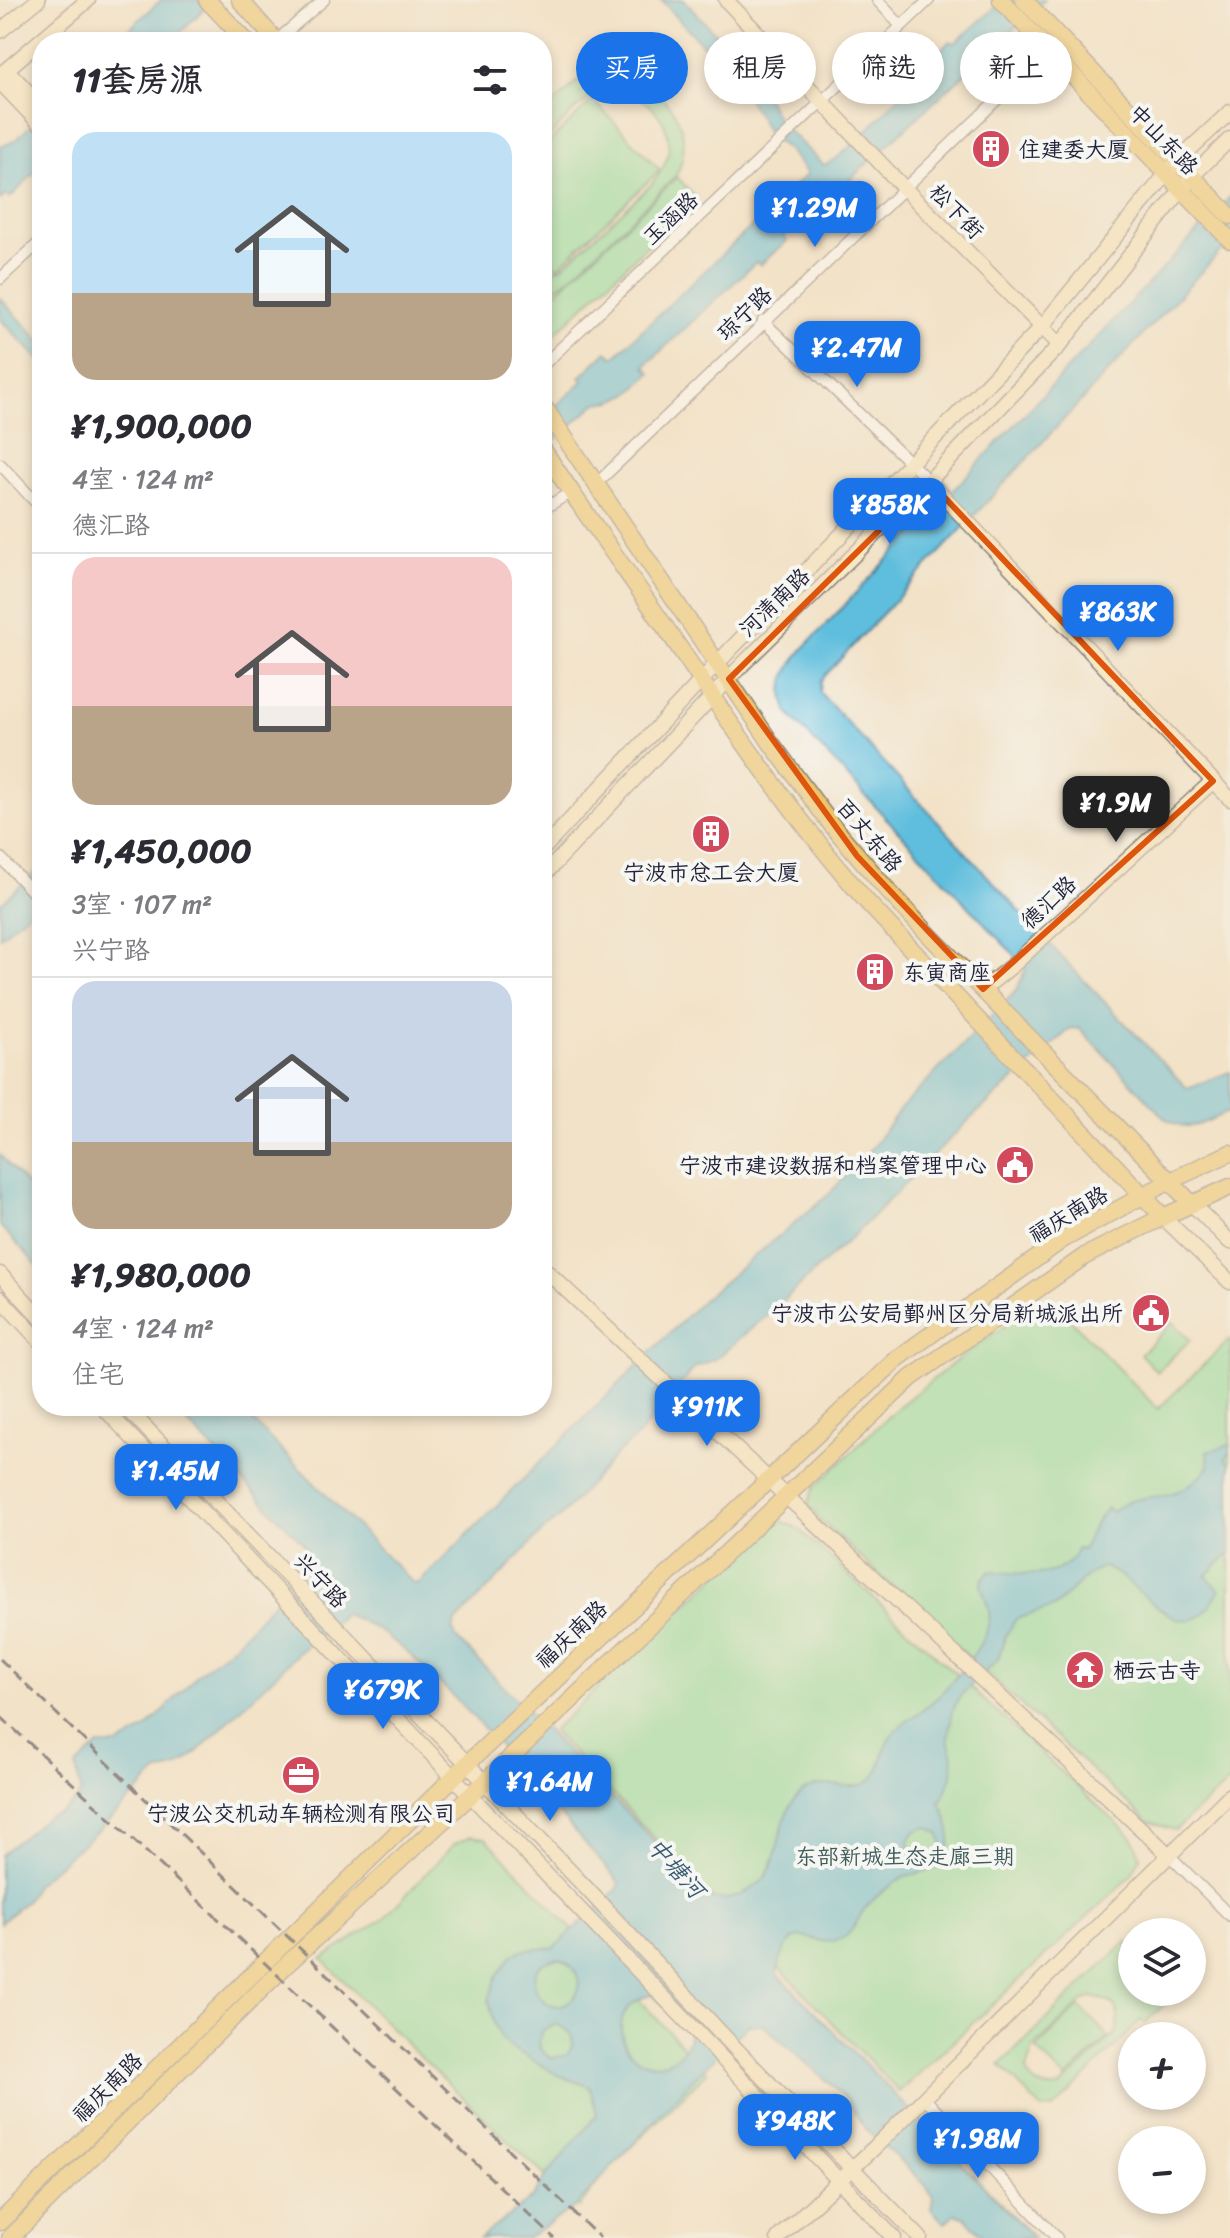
<!DOCTYPE html>
<html lang="zh">
<meta charset="utf-8">
<style>
:root{--surface:#fff;--page:#f2f2f3;--text:#2b2b33;--muted:#7c7c81;--line:#e1e1e2;--accent:#1a73e8}
body{margin:0;font-family:Sriracha,"LXGW WenKai TC",sans-serif;background:var(--page);color:var(--text);height:100vh;display:flex;flex-direction:column;font-size:30px;white-space:nowrap}
*{box-sizing:border-box;margin:0}
p{font-size:26px;color:var(--muted)}
.icon{flex:none;width:44px;height:44px;fill:none;stroke:currentColor;stroke-width:2;stroke-linecap:round;stroke-linejoin:round}
.map{position:relative;flex:1;overflow:hidden}
.panel{position:absolute;left:32px;top:32px;width:520px;height:1384px;display:flex;flex-direction:column;background:var(--surface);border-radius:32px;box-shadow:0 4px 12px #0003}
.panel>*{flex:none}
.banner{position:absolute;left:576px;top:32px;width:534px;height:72px;display:flex;gap:16px}
.fabs{position:absolute;left:1118px;top:1918px;display:grid;gap:16px}
.fabs a{display:grid;place-items:center;width:88px;height:88px;border-radius:50%;background:var(--surface);box-shadow:0 4px 12px #0003;font-size:40px}
.price{position:absolute;translate:-50% -68px;padding:0 18px;border-radius:16px;background:var(--accent);color:#fff;font-size:26px;line-height:52px;filter:drop-shadow(0 2px 4px #0008)}
.price::after{content:'';position:absolute;left:50%;top:48px;width:24px;height:18px;margin-left:-12px;background:inherit;clip-path:polygon(0 0,100% 0,50% 100%)}
.price.current{background:#222;color:#fff}
ul{padding:0;list-style:none}
li{display:grid;align-content:center;gap:16px;height:424px;padding:0 40px}
li+li{border-top:2px solid var(--line)}
li span{display:grid;place-items:center;height:248px;border-radius:24px;color:#555}
li>.icon{margin-inline-start:auto}
span .icon{width:144px;height:144px;fill:#fffc;stroke-width:1}
li b{font-size:34px}
h2{display:flex;justify-content:space-between;align-items:center;height:96px;padding:0 40px;font-size:34px}
.chip{padding:0 28px;border-radius:36px;background:var(--surface);box-shadow:0 4px 12px #0003;font-size:28px;line-height:72px}
.chip.current{background:var(--accent);color:#fff}
.map>svg:first-child{display:block}
.green{fill:#87dfa3;stroke:#54806f;stroke-width:2;fill-rule:evenodd}
.water{fill:#5fbedd;stroke:#40708c;stroke-width:2;fill-rule:evenodd}
.lines{fill:none;stroke-linecap:round;stroke-linejoin:round}
.street-casing{stroke:#8a8281;stroke-width:13}
.secondary-casing{stroke:#8a8281;stroke-width:17}
.primary-casing{stroke:#8a8281;stroke-width:19}
.street{stroke:#fff;stroke-width:10}
.secondary{stroke:#f8e8c3;stroke-width:14}
.primary{stroke:#eec569;stroke-width:16}
.rail{stroke:#22223b;stroke-width:3;stroke-dasharray:12 6;stroke-linecap:butt}
.marked{fill:none;stroke:#de560e;stroke-width:6;stroke-linejoin:round}
.labels{text-anchor:middle;stroke-width:8;stroke-linejoin:round;paint-order:stroke}
.street-label{font-size:22px;fill:#22223b;stroke:#f6f6f2}
.poi-label{font-size:22px;fill:#22223b;stroke:#f6f6f2;text-anchor:start}
.park-label{font-size:22px;fill:#405b5a;stroke:#f6f6f2}
.water-label{font-size:24px;font-style:italic;fill:#375974;stroke:#f6f6f2}
</style>
<div class="map">
<svg width="1230" height="2238" viewBox="0 0 1230 2238">
<rect width="100%" height="100%" fill="#f6f6f2"/>
<filter id="ink" filterUnits="userSpaceOnUse"><feTurbulence type="fractalNoise" baseFrequency=".0125" numOctaves="2"/><feDisplacementMap in="SourceGraphic" scale="16" xChannelSelector="R" yChannelSelector="G"/><feConvolveMatrix kernelMatrix="1 2 1 2 8 2 1 2 1" color-interpolation-filters="sRGB"/></filter>
<filter id="wash" filterUnits="userSpaceOnUse"><feTurbulence type="fractalNoise" baseFrequency=".006" numOctaves="4" result="noise"/><feDisplacementMap in="SourceGraphic" scale="32" xChannelSelector="R" yChannelSelector="G"/><feGaussianBlur stdDeviation="1.8" result="paint"/><feColorMatrix in="noise" values="0 0 0 0 0 0 0 0 0 0 0 0 0 0 0 0 0 1.4 0 .05"/><feComposite in="paint" operator="in"/></filter>
<g filter="url(#wash)">
<rect width="100%" height="100%" fill="#f2e2c7"/>
<g class="green">
<path d="M600,60L613,74L611,78C662,76 702,131 675,177L571,277L557,287L542,290V275L562,267L651,185C660,174 669,161 669,146C669,112 632,82 599,94C578,102 559,128 542,143V115Z"/>
<path d="M593,100L660,170L557,268L542,252V149Z"/>
<path d="M677,177L697,198L542,346V296L547,301Z"/>
<path d="M1048,1297L1158,1409L1230,1339V1781L1175,1830L1147,1821L819,1519L808,1503L814,1488L898,1407L979,1343Z"/>
<path d="M1173,1322L1190,1340L1157,1372L1140,1354Z"/>
<path d="M782,1521L799,1529L1133,1838L1141,1857L1131,1876L899,2092L552,1731L767,1528Z"/>
<path d="M471,1836L486,1838L707,2072L607,2171L579,2208L416,2053L322,1959L384,1918L454,1844Z"/>
<path d="M1127,1941L1132,1947V1992L1177,1993L1145,2023L1141,2020L1059,2104L1053,2109H1042L1000,2065ZM1092,1997C1114,1999 1123,2012 1116,2033L1060,2087C1045,2091 1031,2085 1026,2070L1033,2048L1083,2001Z"/>
<path d="M1079,2006L1109,2037L1066,2079L1036,2049Z"/>
</g>
<g class="water">
<path d="M161,0H213L171,42H115Z"/>
<path d="M661,0H684L757,78L779,122L824,165C846,157 887,108 906,90L902,85L950,41L955,43L1004,0H1045L833,195L828,192L784,236L787,241L760,265L756,262L645,366L651,373L632,392L613,401L597,403L542,451V419L583,381L580,377L607,351L614,357L807,174L788,150L769,134L740,85Z"/>
<path d="M42,115V165L10,198L6,195L0,200V146C17,144 28,126 42,115Z"/>
<path d="M1230,197V241L821,680L820,693L1055,950L1187,1088L1230,1072V1111C1206,1121 1190,1135 1166,1119L1080,1029L1071,1028L969,1120L858,1231L772,1311L716,1359L694,1368L636,1438L618,1453L561,1516L542,1532L456,1622L453,1630L456,1638L710,1898C721,1901 735,1898 745,1893C784,1874 772,1838 791,1805C812,1769 848,1795 868,1782C885,1771 880,1749 892,1735C903,1721 918,1715 930,1704C949,1686 986,1647 989,1620C991,1608 984,1597 981,1585L983,1578L991,1571C1018,1574 1067,1583 1077,1548L1083,1550L1094,1525L1107,1508L1112,1512C1131,1493 1156,1501 1178,1491C1191,1486 1200,1476 1209,1467L1207,1451L1230,1445V1453L1225,1458L1230,1464V1553L1206,1576L1220,1590C1214,1599 1208,1610 1200,1616C1169,1636 1130,1572 1102,1567L1088,1575L1054,1607L1016,1619L1006,1635L998,1659L959,1697L953,1710L948,1739L953,1757L952,1777L940,1803C952,1821 957,1856 934,1868C925,1873 914,1873 905,1877C892,1884 880,1893 870,1903C859,1912 857,1928 845,1937C815,1956 792,1907 777,1973L1034,2238H984L966,2218L955,2214L944,2223L931,2209L933,2197L926,2185L863,2126L845,2097L763,2025H748L691,2081L575,2207L527,2238H480L534,2196L545,2177L597,2115L590,2087L558,2075L510,2047L502,2039L494,2023L489,2000L497,1977L513,1954L521,1950L554,1948L616,1890L619,1882C562,1818 508,1751 447,1690C416,1660 386,1628 344,1614L301,1650L196,1753L178,1767L157,1773L103,1826L35,1885L25,1902L0,1923V1855L48,1816L60,1813L77,1799L81,1791L76,1767L99,1745H118L147,1728L199,1673L236,1643L273,1602L310,1568L308,1554L303,1543C258,1498 216,1451 171,1406H238L410,1580L415,1584L420,1582L708,1295L828,1195L874,1145L901,1108L1017,990L1026,968L788,713C777,687 786,670 803,649ZM927,1827L940,1834L943,1847L935,1858L926,1861L913,1855L909,1841L914,1832ZM559,1959C576,1964 587,1984 573,1998C544,2027 510,1963 559,1959ZM653,1995L690,2029C689,2043 683,2054 671,2060C624,2082 596,2005 653,1995ZM557,2024L571,2033L573,2044L568,2054L552,2058C540,2053 536,2043 542,2031Z"/>
<path d="M0,298L42,343V363L0,319Z"/>
<path d="M42,866V900L0,937V904Z"/>
<path d="M0,1155L42,1202V1270L0,1226Z"/>
</g>
</g>
<g filter="url(#ink)">
<g class="lines">
<defs>
<g id="street">
<path d="M877,0L901,26"/>
<path d="M276,41L324,0"/>
<path d="M0,279L42,240"/>
<path d="M763,321L929,481"/>
<path d="M542,366L929,0"/>
<path d="M0,464L42,509"/>
<path d="M595,485L1053,46"/>
<path d="M542,510L571,492"/>
<path d="M0,857L42,902"/>
<path d="M1169,1855L1230,1916"/>
<path d="M924,2098L1057,2238"/>
</g>
<g id="secondary">
<path d="M726,0L904,188L1060,345"/>
<path d="M0,31L38,0"/>
<path d="M7,70L42,107"/>
<path d="M0,75L88,0"/>
<path d="M0,82L42,126"/>
<path d="M929,481L1230,799"/>
<path d="M542,850L729,651L1041,328L1177,161L1230,112"/>
<path d="M542,877L740,667L929,481L1060,345L1192,176L1230,139"/>
<path d="M983,989L1013,965L1213,781"/>
<path d="M1191,1203L1230,1242"/>
<path d="M1163,1217L1230,1282"/>
<path d="M542,1267L1169,1855"/>
<path d="M0,1274L42,1319"/>
<path d="M0,1298L42,1343"/>
<path d="M102,1406L453,1777L894,2238"/>
<path d="M125,1406L588,1890L734,2047L920,2238"/>
<path d="M778,2238L874,2148L1230,1795"/>
</g>
<g id="primary">
<path d="M207,0L247,42"/>
<path d="M240,0L277,42"/>
<path d="M1001,0L1230,240"/>
<path d="M1024,0L1230,216"/>
<path d="M542,404L771,743L831,824L888,891L932,938L1191,1203"/>
<path d="M542,448C588,519 639,588 687,659C743,744 801,826 868,903L1163,1217"/>
<path d="M0,2222L467,1764L897,1359L1062,1240L1170,1181L1230,1153"/>
<path d="M10,2238L284,1967L485,1782L911,1378L1085,1256L1163,1217L1230,1187"/>
</g>
</defs>
<use href="#street" class="street-casing"/>
<use href="#secondary" class="secondary-casing"/>
<use href="#primary" class="primary-casing"/>
<use href="#street" class="street"/>
<use href="#secondary" class="secondary"/>
<use href="#primary" class="primary"/>
<g class="rail">
<path d="M0,1659L600,2238"/>
<path d="M0,1716L228,1928L554,2238"/>
</g>
</g>
</g>
<path d="M0 0H1230V2238H0ZM929,481L1213,781L983,989L857,856L729,679Z" fill="#f2e2c7" fill-opacity=".55" fill-rule="evenodd"/>
<path class="marked" d="M929,481L1213,781L983,989L857,856L729,679Z"/>
<defs>
<symbol id="building-disc" viewBox="-11 -11 22 22"><circle r="9.5" fill="#d1495b" stroke="#f6f6f2"/><path d="M-4-6H4V6H1V3H-1V6H-4ZM-2.5-4.3h1.7v1.8h-1.7ZM.8-4.3h1.7v1.8H.8ZM-2.5-1h1.7V.8h-1.7ZM.8-1h1.7V.8H.8Z" fill="#fff"/></symbol>
<symbol id="civic-disc" viewBox="-11 -11 22 22"><circle r="9.5" fill="#d1495b" stroke="#f6f6f2"/><path d="M-.6-6.5H3V-4.5H.6V-3L4-1V1h2V6H-6V1h2V-1L-.6-3ZM-1.2 2.5V6h2.4V2.5Z" fill="#fff"/></symbol>
<symbol id="temple-disc" viewBox="-11 -11 22 22"><circle r="9.5" fill="#d1495b" stroke="#f6f6f2"/><path d="M0-6L5-2H3V0L6.5 2.5H4V6H1.5V3h-3V6H-4V2.5H-6.5L-3 0V-2H-5Z" fill="#fff"/></symbol>
<symbol id="office-disc" viewBox="-11 -11 22 22"><circle r="9.5" fill="#d1495b" stroke="#f6f6f2"/><path d="M-6-3h4V-5.5h4V-3h4V5H-6ZM-1-4.5V-3h2v-1.5ZM-6 0V1H6V0Z" fill="#fff"/></symbol>
</defs>
<g fill-rule="evenodd">
<use href="#building-disc" x="969" y="127" width="44" height="44"/>
<use href="#building-disc" x="689" y="812" width="44" height="44"/>
<use href="#building-disc" x="853" y="950" width="44" height="44"/>
<use href="#civic-disc" x="993" y="1143" width="44" height="44"/>
<use href="#civic-disc" x="1129" y="1291" width="44" height="44"/>
<use href="#temple-disc" x="1063" y="1648" width="44" height="44"/>
<use href="#office-disc" x="279" y="1753" width="44" height="44"/>
</g>
<g class="labels">
<g class="street-label">
<text transform="translate(1164 139) rotate(46)" y="8">中山东路</text>
<text transform="translate(957 211) rotate(46)" y="8">松下街</text>
<text transform="translate(670 218) rotate(-43)" y="8">玉涵路</text>
<text transform="translate(744 313) rotate(-44)" y="8">琼宁路</text>
<text transform="translate(774 602) rotate(-44)" y="8">河清南路</text>
<text transform="translate(870 835) rotate(50)" y="8">百丈东路</text>
<text transform="translate(1048 902) rotate(-43)" y="8">德汇路</text>
<text transform="translate(1068 1214) rotate(-31)" y="8">福庆南路</text>
<text transform="translate(321 1580) rotate(47)" y="8">兴宁路</text>
<text transform="translate(571 1634) rotate(-43)" y="8">福庆南路</text>
<text transform="translate(107 2087) rotate(-45)" y="8">福庆南路</text>
</g>
<g class="poi-label">
<text x="1019" y="157">住建委大厦</text>
<text x="711" y="880" text-anchor="middle">宁波市总工会大厦</text>
<text x="903" y="980">东寅商座</text>
<text x="987" y="1173" text-anchor="end">宁波市建设数据和档案管理中心</text>
<text x="1123" y="1321" text-anchor="end">宁波市公安局鄞州区分局新城派出所</text>
<text x="1113" y="1678">栖云古寺</text>
<text x="301" y="1821" text-anchor="middle">宁波公交机动车辆检测有限公司</text>
</g>
<g class="park-label">
<text x="905" y="1864">东部新城生态走廊三期</text>
</g>
<g class="water-label">
<text transform="translate(676 1868) rotate(48)" y="8">中塘河</text>
</g>
</g>
</svg>
<div class="fabs">
<a><svg class="icon" aria-label="layers" viewBox="0 0 24 24"><path d="M12 4l9 5-9 5-9-5zM3 14l9 5 9-5"/></svg></a>
<a>+</a>
<a>−</a>
</div>
<b class="price" style="left:815px;top:249px">¥1.29M</b>
<b class="price" style="left:857px;top:389px">¥2.47M</b>
<b class="price" style="left:890px;top:546px">¥858K</b>
<b class="price" style="left:1118px;top:653px">¥863K</b>
<b class="price current" style="left:1116px;top:844px">¥1.9M</b>
<b class="price" style="left:707px;top:1448px">¥911K</b>
<b class="price" style="left:176px;top:1512px">¥1.45M</b>
<b class="price" style="left:383px;top:1731px">¥679K</b>
<b class="price" style="left:550px;top:1823px">¥1.64M</b>
<b class="price" style="left:795px;top:2162px">¥948K</b>
<b class="price" style="left:978px;top:2180px">¥1.98M</b>
<div class="banner">
<a class="chip current">买房</a>
<a class="chip">租房</a>
<a class="chip">筛选</a>
<a class="chip">新上</a>
</div>
<section class="panel">
<h2>11套房源<svg class="icon" aria-label="filters" viewBox="0 0 24 24"><path d="M4 7h16M4 17h16"/><circle cx="9" cy="7" r="2"/><circle cx="15" cy="17" r="2"/></svg></h2>
<ul>
<li><span style="background:linear-gradient(#bfe0f5 65%,#b9a48a 0)"><svg class="icon" aria-label="home" viewBox="0 0 24 24"><path d="M3 11l9-7 9 7M6 9v11h12V9"/></svg></span><div><b>¥1,900,000</b><p>4室 · 124 m²</p><p>德汇路</p></div></li>
<li><span style="background:linear-gradient(#f6c9c9 60%,#b9a48a 0)"><svg class="icon" aria-label="home" viewBox="0 0 24 24"><path d="M3 11l9-7 9 7M6 9v11h12V9"/></svg></span><div><b>¥1,450,000</b><p>3室 · 107 m²</p><p>兴宁路</p></div></li>
<li><span style="background:linear-gradient(#c9d6e8 65%,#b9a48a 0)"><svg class="icon" aria-label="home" viewBox="0 0 24 24"><path d="M3 11l9-7 9 7M6 9v11h12V9"/></svg></span><div><b>¥1,980,000</b><p>4室 · 124 m²</p><p>住宅</p></div></li>
</ul>
</section>
</div>
